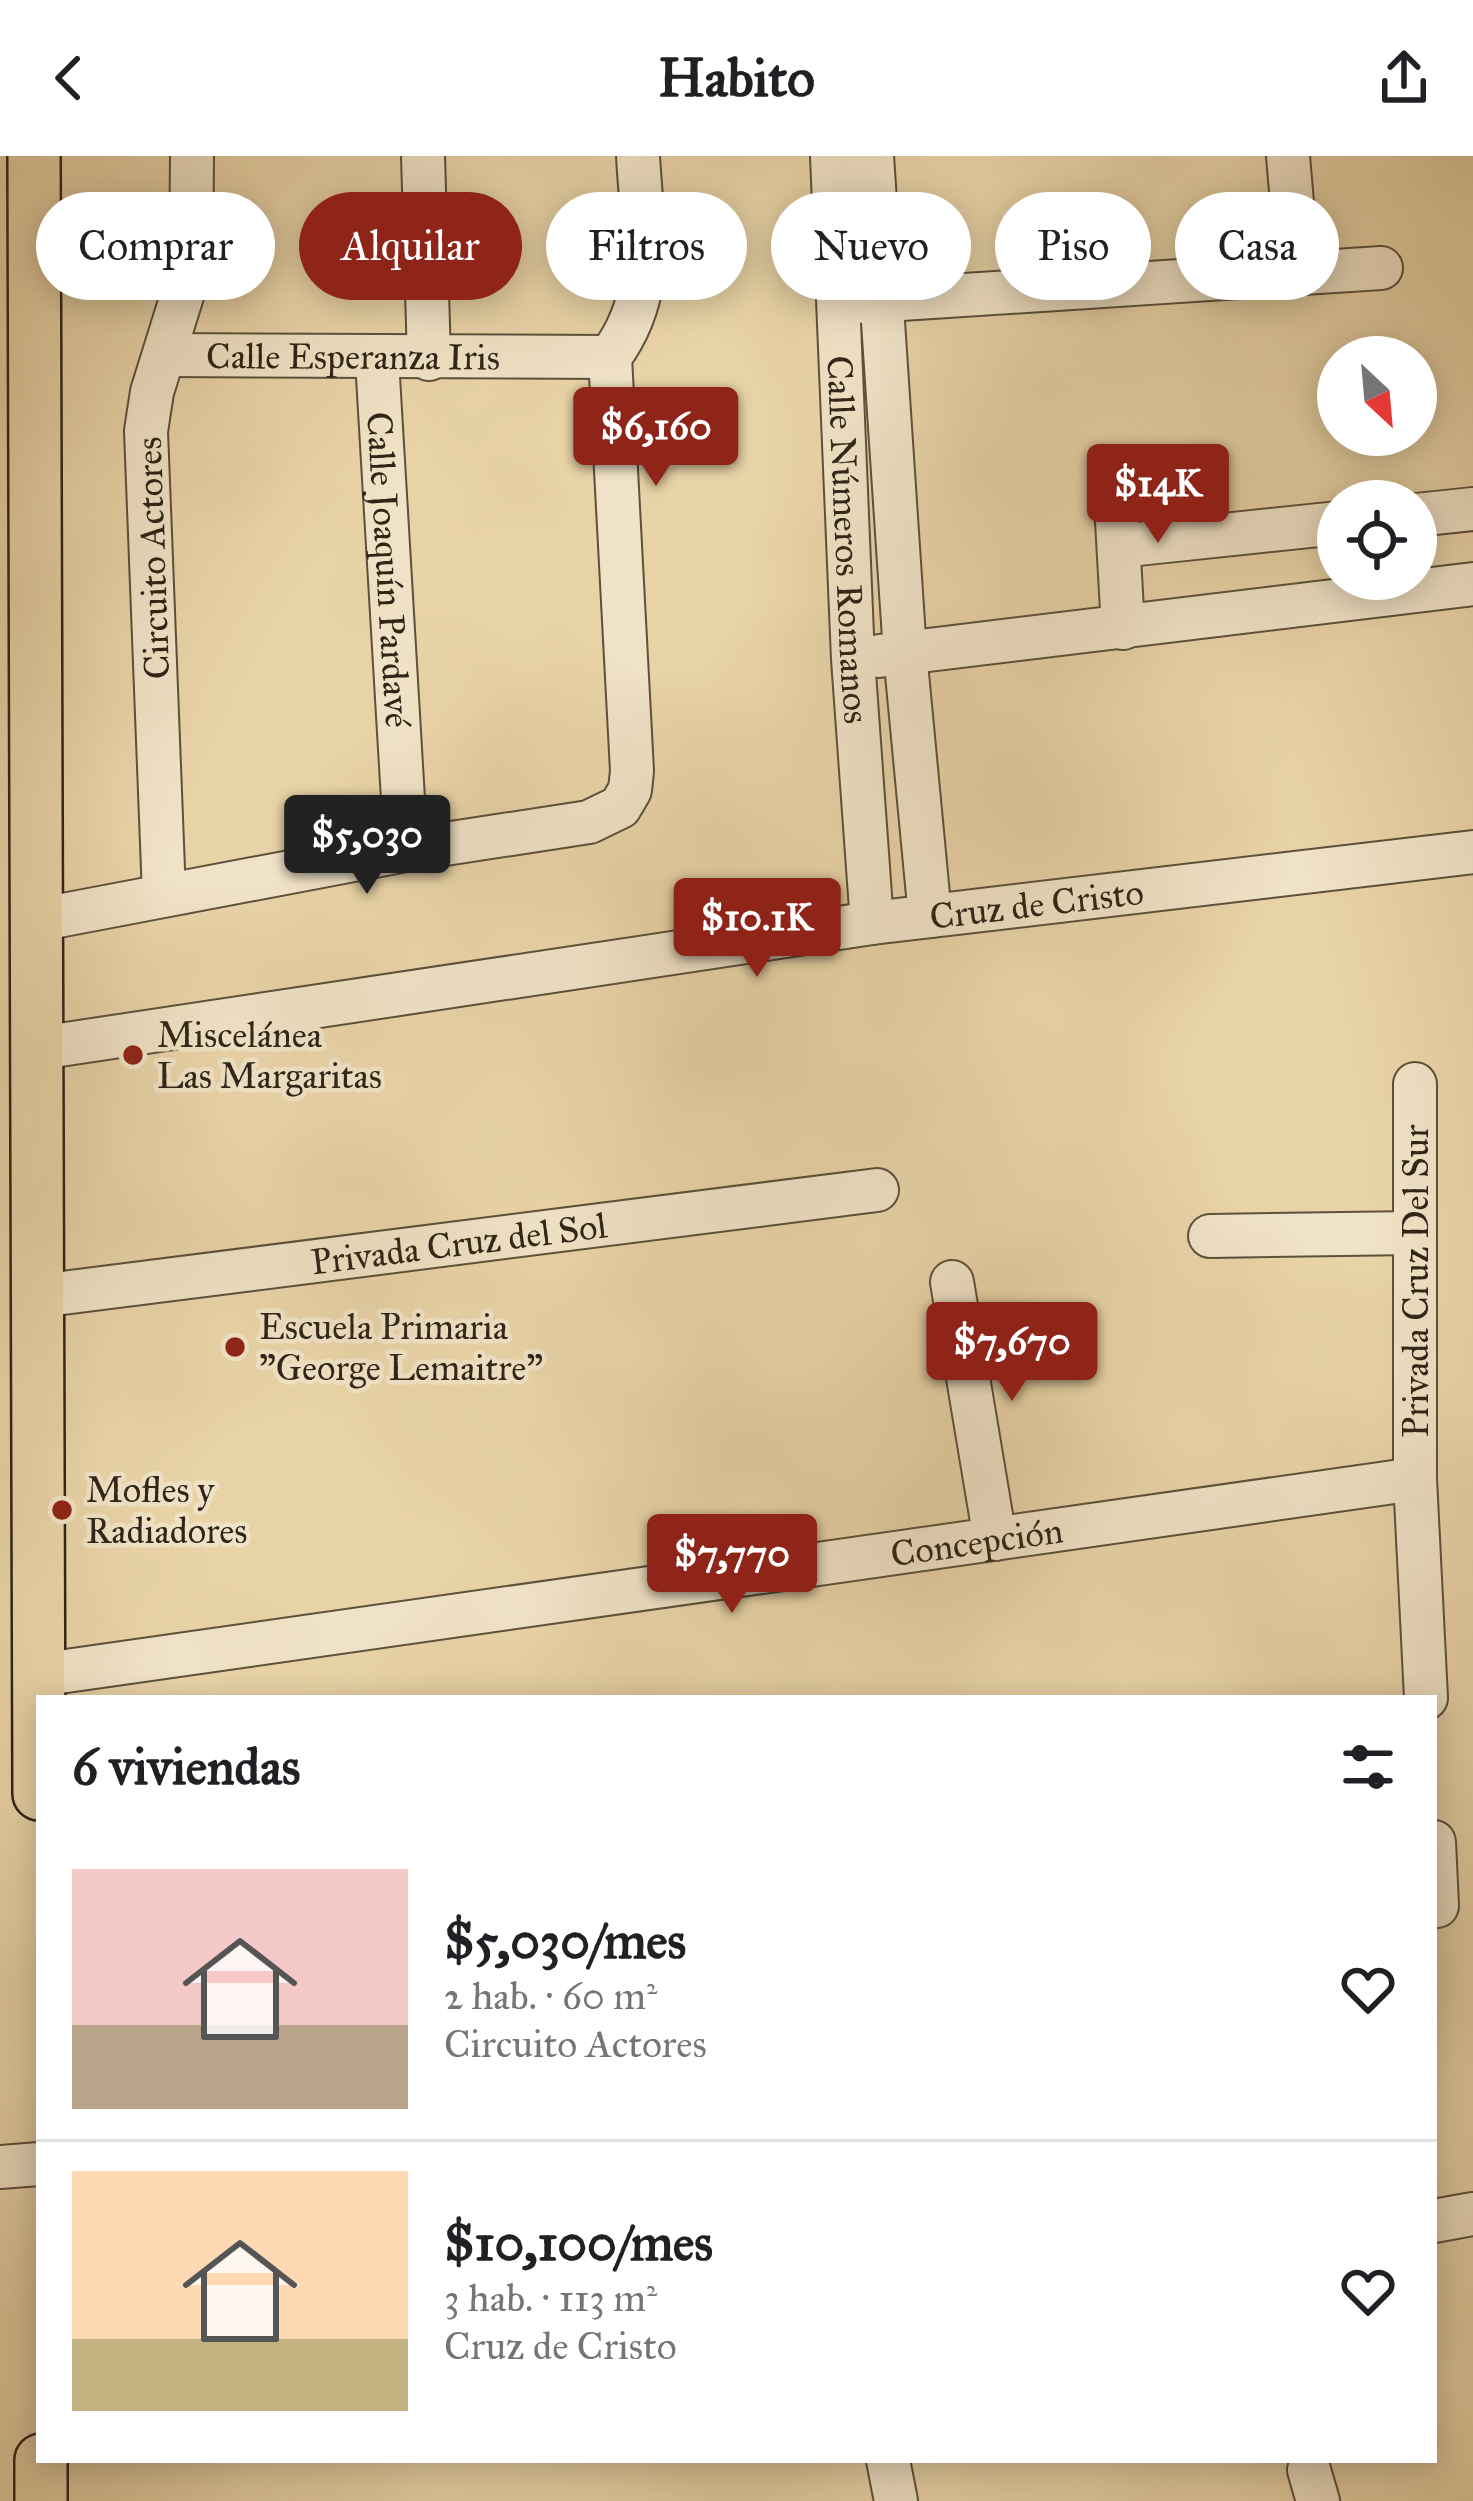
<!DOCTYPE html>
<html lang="es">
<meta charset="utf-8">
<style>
:root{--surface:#fff;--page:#f6f6f6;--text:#202124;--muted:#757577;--line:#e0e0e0;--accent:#8f2418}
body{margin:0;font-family:"IM FELL Great Primer",serif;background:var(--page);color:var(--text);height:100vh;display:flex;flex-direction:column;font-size:45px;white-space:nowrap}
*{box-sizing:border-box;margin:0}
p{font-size:39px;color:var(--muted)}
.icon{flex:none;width:66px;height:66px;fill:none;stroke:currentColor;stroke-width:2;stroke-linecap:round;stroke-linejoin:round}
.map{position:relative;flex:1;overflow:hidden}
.panel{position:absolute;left:36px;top:1539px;width:1401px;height:768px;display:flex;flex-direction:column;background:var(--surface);border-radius:0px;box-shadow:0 6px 30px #0003}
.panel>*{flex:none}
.top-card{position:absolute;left:36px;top:36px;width:1401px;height:108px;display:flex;gap:24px}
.needle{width:78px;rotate:154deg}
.buttons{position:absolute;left:1317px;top:180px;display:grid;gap:24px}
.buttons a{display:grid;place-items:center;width:120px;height:120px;border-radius:50%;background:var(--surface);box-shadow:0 6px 30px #0003;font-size:60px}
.price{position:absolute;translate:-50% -102px;padding:0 27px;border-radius:12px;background:var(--accent);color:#fff;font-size:39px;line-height:78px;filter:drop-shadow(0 3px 6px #0008)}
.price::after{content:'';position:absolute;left:50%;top:72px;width:36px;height:27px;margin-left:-18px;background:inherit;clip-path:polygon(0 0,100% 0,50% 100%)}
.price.active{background:#222;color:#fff}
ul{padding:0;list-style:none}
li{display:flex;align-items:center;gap:36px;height:300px;padding:0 36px}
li+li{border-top:3px solid var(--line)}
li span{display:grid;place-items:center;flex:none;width:336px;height:240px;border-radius:0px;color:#555}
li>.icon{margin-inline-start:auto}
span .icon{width:144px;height:144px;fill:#fffc;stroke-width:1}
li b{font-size:51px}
h2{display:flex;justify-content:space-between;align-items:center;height:144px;padding:0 36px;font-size:51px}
.pill{padding:0 42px;border-radius:54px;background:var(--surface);box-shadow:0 6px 30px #0003;font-size:42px;line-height:108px}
.pill.active{background:var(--accent);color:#fff}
header{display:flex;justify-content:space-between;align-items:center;height:156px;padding:0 36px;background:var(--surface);font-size:54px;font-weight:700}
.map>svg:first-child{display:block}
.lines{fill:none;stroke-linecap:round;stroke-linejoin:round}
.minor-casing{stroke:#5d503c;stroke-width:46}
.major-casing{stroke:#2f2518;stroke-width:56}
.minor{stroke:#f0e2c6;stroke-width:42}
.major{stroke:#e8d3a7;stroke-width:51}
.poi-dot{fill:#8f2418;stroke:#f0e2c6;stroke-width:4.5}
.labels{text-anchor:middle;stroke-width:9;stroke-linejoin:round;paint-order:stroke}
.street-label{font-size:36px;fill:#2f2518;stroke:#f0e2c6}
.poi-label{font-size:36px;fill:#2f2518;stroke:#f0e2c6;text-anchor:start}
</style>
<header><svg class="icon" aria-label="back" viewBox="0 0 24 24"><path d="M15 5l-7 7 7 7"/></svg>Habito<svg class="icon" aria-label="share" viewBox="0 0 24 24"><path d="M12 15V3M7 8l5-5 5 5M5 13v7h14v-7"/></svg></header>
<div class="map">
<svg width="1473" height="2345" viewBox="0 0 1473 2345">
<rect width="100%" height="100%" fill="#e8d3a7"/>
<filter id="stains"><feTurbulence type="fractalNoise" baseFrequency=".00167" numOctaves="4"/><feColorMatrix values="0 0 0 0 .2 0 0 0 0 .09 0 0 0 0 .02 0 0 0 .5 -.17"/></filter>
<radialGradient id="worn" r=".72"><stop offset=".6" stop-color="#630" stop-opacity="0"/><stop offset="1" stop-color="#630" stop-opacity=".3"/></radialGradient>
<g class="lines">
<defs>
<g id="minor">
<path d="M423,0L429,203"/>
<path id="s1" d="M832,0L853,503L872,767"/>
<path d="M872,0L905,497L930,760"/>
<path d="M1288,0L1298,117"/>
<path d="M855,146L1381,112"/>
<path id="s2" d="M167,199L610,201"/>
<path id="s3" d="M377,204L406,694"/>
<path d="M1114,312L1123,472"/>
<path d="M1416,359L1473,353"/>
<path d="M1119,390L1338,367"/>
<path d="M879,500L1473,428"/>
<path d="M164,739L146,275L152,236L191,111L192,0"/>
<path d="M37,764L406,694L589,666L620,651L630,634L632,615L610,201C658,136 642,77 638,0"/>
<path id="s4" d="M33,893L872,767L1473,696"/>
<path d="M1415,928V1323L1426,1542"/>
<path d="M1210,1080L1414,1077"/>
<path d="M952,1126L995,1383"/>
<path id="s5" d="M39,1140L877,1034"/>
<path id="s6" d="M38,1519L1415,1323"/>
<path d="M1434,1686L1437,1750"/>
<path d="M0,2011L39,2008"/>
<path d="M1434,2065L1473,2058"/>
<path d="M888,2304L896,2345"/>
<path d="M1309,2314L1318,2345"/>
</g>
<g id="major">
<path d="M34,0L39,1638"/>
<path d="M41,2345V2304"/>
</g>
</defs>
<use href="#minor" class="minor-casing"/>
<use href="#major" class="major-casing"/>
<use href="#minor" class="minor"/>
<use href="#major" class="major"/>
</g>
<g class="poi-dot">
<circle cx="133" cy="899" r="12"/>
<circle cx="235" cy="1191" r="12"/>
<circle cx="62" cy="1354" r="12"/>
</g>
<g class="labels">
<g class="street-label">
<text dy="13" stroke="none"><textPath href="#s2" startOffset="186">Calle Esperanza Iris</textPath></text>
<text dy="13" stroke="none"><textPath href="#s1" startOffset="384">Calle Números Romanos</textPath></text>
<text transform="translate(152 402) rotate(-92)" y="13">Circuito Actores</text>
<text dy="13" stroke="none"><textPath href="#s3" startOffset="210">Calle Joaquín Pardavé</textPath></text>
<text dy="13" stroke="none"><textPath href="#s4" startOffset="1014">Cruz de Cristo</textPath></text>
<text dy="13" stroke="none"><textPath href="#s5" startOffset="423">Privada Cruz del Sol</textPath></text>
<text transform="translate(1415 1125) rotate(-90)" y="13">Privada Cruz Del Sur</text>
<text dy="13" stroke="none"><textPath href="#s6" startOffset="948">Concepción</textPath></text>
</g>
<g class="poi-label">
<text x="157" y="891">Miscelánea<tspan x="157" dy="41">Las Margaritas</tspan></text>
<text x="259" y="1183">Escuela Primaria<tspan x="259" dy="41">"George Lemaitre"</tspan></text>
<text x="86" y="1346">Mofles y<tspan x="86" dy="41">Radiadores</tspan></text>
</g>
</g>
<rect width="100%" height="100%" filter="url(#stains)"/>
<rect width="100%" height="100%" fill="url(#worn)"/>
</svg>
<div class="buttons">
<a><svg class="needle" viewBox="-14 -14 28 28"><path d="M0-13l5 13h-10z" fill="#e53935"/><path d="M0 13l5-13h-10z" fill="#757577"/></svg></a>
<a><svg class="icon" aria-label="locate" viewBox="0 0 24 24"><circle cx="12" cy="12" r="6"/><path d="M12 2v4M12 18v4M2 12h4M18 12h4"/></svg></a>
</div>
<b class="price" style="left:656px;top:333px">$6,160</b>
<b class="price" style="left:1158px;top:390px">$14K</b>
<b class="price active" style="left:367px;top:741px">$5,030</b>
<b class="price" style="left:757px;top:824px">$10.1K</b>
<b class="price" style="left:1012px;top:1248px">$7,670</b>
<b class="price" style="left:732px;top:1460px">$7,770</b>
<div class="top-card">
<a class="pill">Comprar</a>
<a class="pill active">Alquilar</a>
<a class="pill">Filtros</a>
<a class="pill">Nuevo</a>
<a class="pill">Piso</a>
<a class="pill">Casa</a>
</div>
<section class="panel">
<h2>6 viviendas<svg class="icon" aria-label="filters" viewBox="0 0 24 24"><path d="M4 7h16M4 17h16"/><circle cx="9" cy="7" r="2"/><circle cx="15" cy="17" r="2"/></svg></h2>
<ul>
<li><span style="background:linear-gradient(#f6c9c9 65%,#b9a48a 0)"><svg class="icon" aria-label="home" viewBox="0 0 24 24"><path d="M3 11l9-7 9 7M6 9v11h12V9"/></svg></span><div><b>$5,030/mes</b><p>2 hab. · 60 m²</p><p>Circuito Actores</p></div><svg class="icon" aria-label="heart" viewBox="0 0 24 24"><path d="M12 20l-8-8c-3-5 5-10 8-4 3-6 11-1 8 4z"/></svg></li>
<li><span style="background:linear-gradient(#ffd9b3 70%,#c2b280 0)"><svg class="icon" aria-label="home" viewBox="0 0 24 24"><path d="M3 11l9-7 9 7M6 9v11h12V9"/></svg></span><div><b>$10,100/mes</b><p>3 hab. · 113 m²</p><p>Cruz de Cristo</p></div><svg class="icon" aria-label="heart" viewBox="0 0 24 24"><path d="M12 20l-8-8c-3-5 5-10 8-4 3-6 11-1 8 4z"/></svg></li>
</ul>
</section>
</div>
